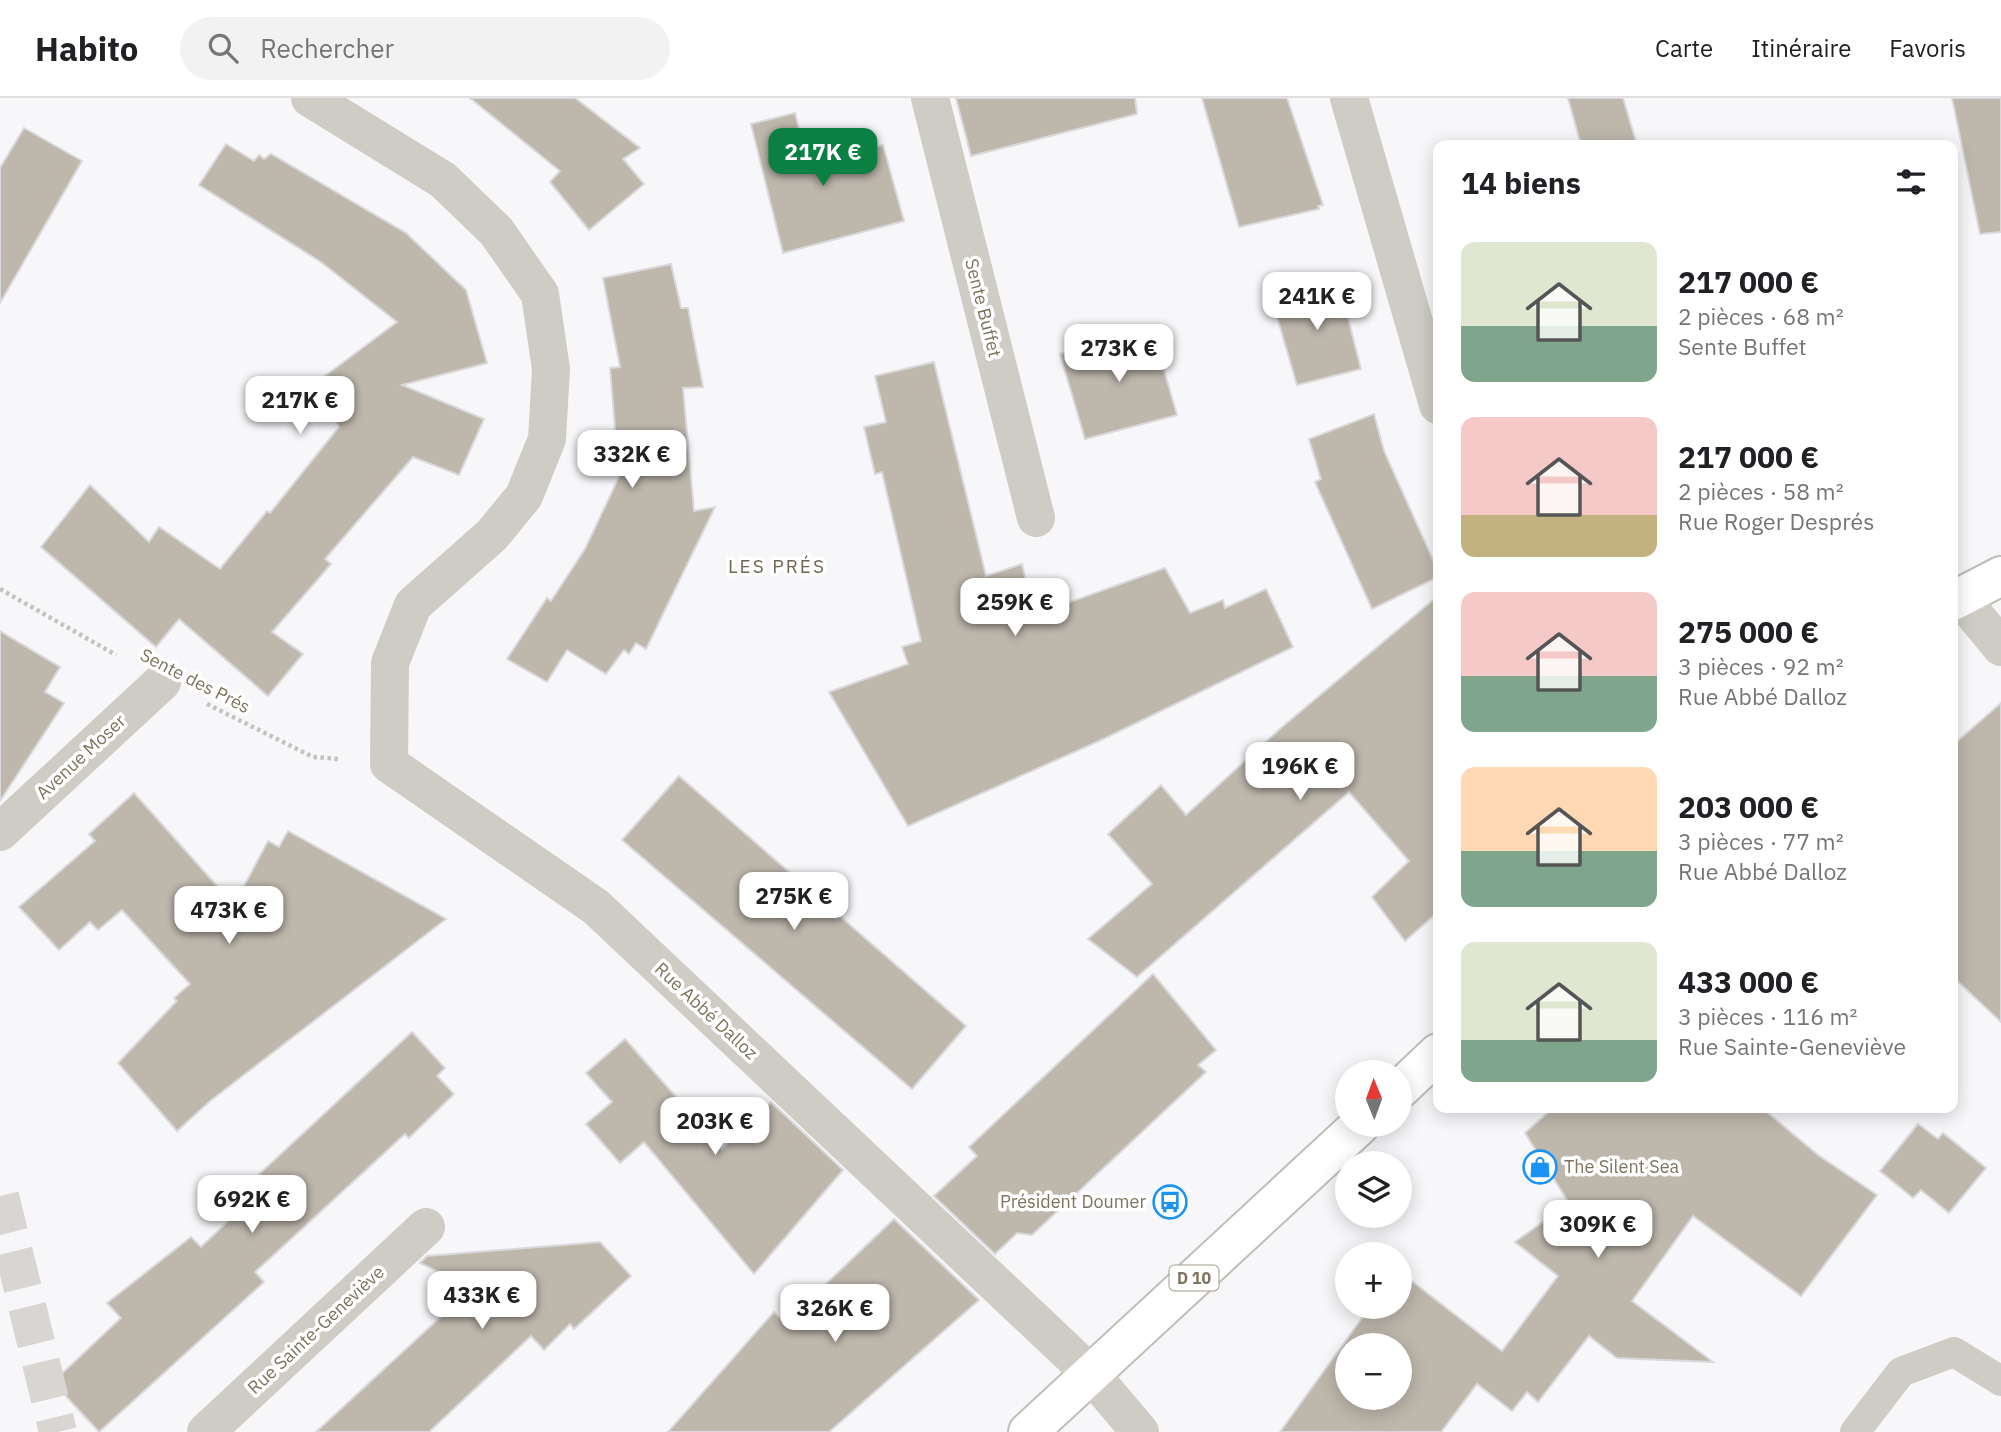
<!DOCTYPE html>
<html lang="fr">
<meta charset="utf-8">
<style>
:root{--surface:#fff;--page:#f2f2f2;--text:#202124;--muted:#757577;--line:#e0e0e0;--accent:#0b8043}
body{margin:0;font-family:"IBM Plex Sans",sans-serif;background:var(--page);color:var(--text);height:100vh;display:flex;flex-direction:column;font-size:26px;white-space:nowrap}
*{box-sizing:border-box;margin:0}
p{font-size:23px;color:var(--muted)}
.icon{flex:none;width:38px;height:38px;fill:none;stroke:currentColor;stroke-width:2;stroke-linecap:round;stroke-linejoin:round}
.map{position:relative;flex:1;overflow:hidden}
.drawer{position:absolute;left:1433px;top:42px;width:525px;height:973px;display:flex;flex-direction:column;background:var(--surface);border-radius:14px;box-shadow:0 4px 18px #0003}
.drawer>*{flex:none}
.needle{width:46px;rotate:359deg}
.tools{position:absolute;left:1335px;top:962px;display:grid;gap:14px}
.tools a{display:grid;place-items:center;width:77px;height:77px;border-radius:50%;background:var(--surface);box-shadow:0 4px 18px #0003;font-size:35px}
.price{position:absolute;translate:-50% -60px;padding:0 16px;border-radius:14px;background:#fff;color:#222;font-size:23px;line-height:46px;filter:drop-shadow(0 2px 4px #0008)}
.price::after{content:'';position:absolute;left:50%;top:42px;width:21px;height:16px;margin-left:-10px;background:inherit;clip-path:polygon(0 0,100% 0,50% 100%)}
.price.current{background:var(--accent);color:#fff}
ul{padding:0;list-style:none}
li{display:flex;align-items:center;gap:21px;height:175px;padding:0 28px}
li span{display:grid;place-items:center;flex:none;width:196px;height:140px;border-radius:14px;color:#555}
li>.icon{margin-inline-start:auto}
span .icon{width:84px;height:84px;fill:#fffc;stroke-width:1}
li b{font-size:30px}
h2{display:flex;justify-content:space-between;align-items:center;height:84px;padding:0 28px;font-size:30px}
header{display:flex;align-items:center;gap:42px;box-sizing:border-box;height:98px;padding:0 35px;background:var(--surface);border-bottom:2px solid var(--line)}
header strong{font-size:33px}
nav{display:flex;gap:38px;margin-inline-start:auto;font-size:24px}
.search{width:490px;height:63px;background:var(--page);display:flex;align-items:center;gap:18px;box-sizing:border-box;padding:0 24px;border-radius:38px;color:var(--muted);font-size:26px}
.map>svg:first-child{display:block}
.building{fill:#bdb7ac;stroke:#d9d9db;stroke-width:2;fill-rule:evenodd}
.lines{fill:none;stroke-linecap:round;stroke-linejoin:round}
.highway-tunnel{stroke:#d9d5d2;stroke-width:38;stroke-dasharray:38 19;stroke-linecap:butt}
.primary-casing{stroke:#c1beb7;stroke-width:42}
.path{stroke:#c4c2be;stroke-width:4.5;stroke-dasharray:3.5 3.5;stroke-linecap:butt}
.lane{stroke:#cfccc6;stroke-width:30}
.street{stroke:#cfccc6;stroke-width:38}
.primary{stroke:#fff;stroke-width:38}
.labels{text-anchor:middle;stroke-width:7;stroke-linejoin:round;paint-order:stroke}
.shield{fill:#fff;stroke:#a59d8e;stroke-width:2}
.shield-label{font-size:16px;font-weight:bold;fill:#7f735d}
.street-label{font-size:18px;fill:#7f735d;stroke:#fff}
.poi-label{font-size:18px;fill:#7f735d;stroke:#fff;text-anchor:start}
.neighbourhood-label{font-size:19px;letter-spacing:2px;fill:#6f6654;stroke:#fff}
</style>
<header>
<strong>Habito</strong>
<div class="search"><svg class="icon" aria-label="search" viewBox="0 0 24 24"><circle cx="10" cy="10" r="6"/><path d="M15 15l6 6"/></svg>Rechercher</div>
<nav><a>Carte</a><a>Itinéraire</a><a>Favoris</a></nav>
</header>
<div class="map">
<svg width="2001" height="1334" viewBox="0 0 2001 1334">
<rect width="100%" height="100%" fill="#f7f6f9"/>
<g class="building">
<path d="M470,0H575L640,50L623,61L644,86L589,132L550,84L560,73Z"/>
<path d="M956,0H1135L1137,16L971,58Z"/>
<path d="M1202,0H1287L1323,107L1318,108L1319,111L1239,129Z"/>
<path d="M1568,0H1623L1637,47H1581Z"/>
<path d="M1952,0H2001V134L1980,136Z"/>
<path d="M795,15L808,67L883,47L904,123L783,155L751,26Z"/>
<path d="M24,30L82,63L0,205V70Z"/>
<path d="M226,46L254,63L259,57L264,61L271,56L406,135L466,192L487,265L402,287L484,321L459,377L413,359L325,461L331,466L272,534L303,556L268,598L179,521L156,549L41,449L90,387L149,444L159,429L220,471L267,413L270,415L339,329L329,306L269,320L397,224L321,164L199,87Z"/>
<path d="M671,166L681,210H688L703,289L683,290L694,413L715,409L646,551L636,545L629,556L624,552L606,576L567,552L547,584L507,561L547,500L551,503L585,451L619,379L610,270L620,269L603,180Z"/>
<path d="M1338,180L1361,271L1297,287L1271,198Z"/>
<path d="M1152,231L1177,317L1085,341L1060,256Z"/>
<path d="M934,264L986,478L1022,466L1034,517L1165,470L1190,515L1223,502L1225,510L1266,491L1293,549L1099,643L908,728L829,594L908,566L902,549L921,543L882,374L875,376L864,329L886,324L875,278Z"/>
<path d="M1374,316L1384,353L1438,473V479L1372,511L1315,384L1321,381L1309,341Z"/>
<path d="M1438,498V814L1405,843L1372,799L1409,763L1349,694L1137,879L1088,841L1152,786L1108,736L1161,687L1186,717L1281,630Z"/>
<path d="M0,533L60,569L45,594L64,605L0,703Z"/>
<path d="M2001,605V924L1953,879V647Z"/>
<path d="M679,678L966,928L912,991L622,742Z"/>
<path d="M134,695L234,807L268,743L279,749L288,733L446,821L210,1003L177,1033L118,965L177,903L174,900L190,886L122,812L98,832L90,824L59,852L19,809L95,743L89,736Z"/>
<path d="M1153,876L1216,952L1198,967L1206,974L1032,1137L1017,1135L995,1156L934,1098L977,1058L969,1049Z"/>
<path d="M412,934L445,970L437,978L454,996L409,1040L405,1036L255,1174L264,1184L99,1334L53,1284L121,1220L107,1205L191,1139L201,1149L263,1090L254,1081Z"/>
<path d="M625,941L722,1051L771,1004L843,1072L754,1176L644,1044L620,1065L586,1026L612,1004L586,975Z"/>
<path d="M1553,1010H1762L1818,1057L1877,1097L1801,1198L1693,1118L1632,1203L1713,1264L1617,1260L1589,1238L1538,1304L1527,1294L1512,1313L1477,1286L1441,1334H1280L1370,1209H1400V1174L1502,1253L1558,1178L1515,1144L1569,1105L1525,1035ZM1348,1248H1400V1300H1348Z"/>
<path d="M1918,1026L1938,1041L1943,1035L1986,1070L1949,1115L1921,1092L1913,1100L1880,1073Z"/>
<path d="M894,1121L979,1202L829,1334H668L774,1214L785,1225Z"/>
<path d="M600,1144L631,1178L574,1231L570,1226L544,1252L531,1238L429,1334H316L472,1190L420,1165L427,1158Z"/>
</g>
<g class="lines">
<path class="highway-tunnel" d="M0,1098L58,1334"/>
<defs>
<g id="primary">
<path d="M1953,503L2001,478"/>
<path d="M1400,991L1438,955"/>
<path d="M1028,1334L1360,1027"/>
</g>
</defs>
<use href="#primary" class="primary-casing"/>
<g class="path">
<path d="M0,491L116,557"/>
<path d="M207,606L313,659L339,661"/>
</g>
<path class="lane" d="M1855,1334L1901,1274L1954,1254L2001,1283"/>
<g class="street">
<path d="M310,0L443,82L496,133L540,196L551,271L547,341L524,398L492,437L413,507L390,565L389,666L596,809L1091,1276L1140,1334"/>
<path d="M930,0L1036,420"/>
<path d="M1349,0L1438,307"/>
<path d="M1959,498L2001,549"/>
<path d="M0,734L162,584"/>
<path d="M206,1334L426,1129"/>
</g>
<use href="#primary" class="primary"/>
</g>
<defs>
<symbol id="shop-ring" viewBox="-11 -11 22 22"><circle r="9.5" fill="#fff" stroke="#1b93f5" stroke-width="1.5"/><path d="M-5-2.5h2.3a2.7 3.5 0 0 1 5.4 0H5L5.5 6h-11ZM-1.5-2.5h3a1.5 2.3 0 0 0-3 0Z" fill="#1b93f5"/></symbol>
<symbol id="bus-ring" viewBox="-11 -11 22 22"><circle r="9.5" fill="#fff" stroke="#1b93f5" stroke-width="1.5"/><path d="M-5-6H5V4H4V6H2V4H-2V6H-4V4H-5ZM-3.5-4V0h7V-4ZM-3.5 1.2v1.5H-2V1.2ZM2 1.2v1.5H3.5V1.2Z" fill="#1b93f5"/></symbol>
</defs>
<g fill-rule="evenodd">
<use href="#shop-ring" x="1521" y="1050" width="38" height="38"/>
<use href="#bus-ring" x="1151" y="1085" width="38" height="38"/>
</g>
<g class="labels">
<rect class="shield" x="1169.5" y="1167.5" width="49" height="25" rx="5"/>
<g class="shield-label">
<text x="1194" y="1186">D 10</text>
</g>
<g class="street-label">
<text transform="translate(983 210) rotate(76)" y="6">Sente Buffet</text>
<text transform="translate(195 583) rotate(27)" y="6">Sente des Prés</text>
<text transform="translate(81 659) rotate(-43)" y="6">Avenue Moser</text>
<text transform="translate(706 913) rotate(43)" y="6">Rue Abbé Dalloz</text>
<text transform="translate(316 1232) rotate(-43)" y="6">Rue Sainte-Geneviève</text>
</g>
<g class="poi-label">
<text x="1564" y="1075">The Silent Sea</text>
<text x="1146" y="1110" text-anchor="end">Président Doumer</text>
</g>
<g class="neighbourhood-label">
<text x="777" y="475">LES PRÉS</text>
</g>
</g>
</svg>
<div class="tools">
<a><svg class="needle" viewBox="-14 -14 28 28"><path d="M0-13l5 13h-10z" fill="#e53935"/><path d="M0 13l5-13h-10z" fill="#757577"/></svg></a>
<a><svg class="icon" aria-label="layers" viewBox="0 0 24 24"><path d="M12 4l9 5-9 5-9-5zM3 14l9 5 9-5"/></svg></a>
<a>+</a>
<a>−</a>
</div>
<b class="price current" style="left:823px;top:90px">217K €</b>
<b class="price" style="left:1317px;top:234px">241K €</b>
<b class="price" style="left:1119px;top:286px">273K €</b>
<b class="price" style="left:300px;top:338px">217K €</b>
<b class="price" style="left:632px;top:392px">332K €</b>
<b class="price" style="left:1015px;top:540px">259K €</b>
<b class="price" style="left:1300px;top:704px">196K €</b>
<b class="price" style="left:794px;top:834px">275K €</b>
<b class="price" style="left:229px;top:848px">473K €</b>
<b class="price" style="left:715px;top:1059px">203K €</b>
<b class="price" style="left:252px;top:1137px">692K €</b>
<b class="price" style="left:1598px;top:1162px">309K €</b>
<b class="price" style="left:482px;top:1233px">433K €</b>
<b class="price" style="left:835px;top:1246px">326K €</b>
<section class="drawer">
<h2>14 biens<svg class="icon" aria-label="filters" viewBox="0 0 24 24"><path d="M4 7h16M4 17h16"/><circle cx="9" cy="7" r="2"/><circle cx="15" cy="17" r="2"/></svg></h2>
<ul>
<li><span style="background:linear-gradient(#dfe7d0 60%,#7fa58c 0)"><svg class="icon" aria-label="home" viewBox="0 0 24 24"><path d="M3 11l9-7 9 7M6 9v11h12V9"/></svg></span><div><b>217 000 €</b><p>2 pièces · 68 m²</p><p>Sente Buffet</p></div></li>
<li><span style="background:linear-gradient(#f6c9c9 70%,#c2b280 0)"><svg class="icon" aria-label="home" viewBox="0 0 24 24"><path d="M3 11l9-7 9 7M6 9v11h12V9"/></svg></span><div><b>217 000 €</b><p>2 pièces · 58 m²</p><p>Rue Roger Després</p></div></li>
<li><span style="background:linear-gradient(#f6c9c9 60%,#7fa58c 0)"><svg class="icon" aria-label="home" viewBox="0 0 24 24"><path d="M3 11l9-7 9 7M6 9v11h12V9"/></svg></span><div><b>275 000 €</b><p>3 pièces · 92 m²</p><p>Rue Abbé Dalloz</p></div></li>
<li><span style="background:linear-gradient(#ffd9b3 60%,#7fa58c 0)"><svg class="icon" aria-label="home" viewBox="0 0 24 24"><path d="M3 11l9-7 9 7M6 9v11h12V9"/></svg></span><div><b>203 000 €</b><p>3 pièces · 77 m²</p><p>Rue Abbé Dalloz</p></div></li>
<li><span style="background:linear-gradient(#dfe7d0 70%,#7fa58c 0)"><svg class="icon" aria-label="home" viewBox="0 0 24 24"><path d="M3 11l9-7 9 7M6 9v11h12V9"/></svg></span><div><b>433 000 €</b><p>3 pièces · 116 m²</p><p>Rue Sainte-Geneviève</p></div></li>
</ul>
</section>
</div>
